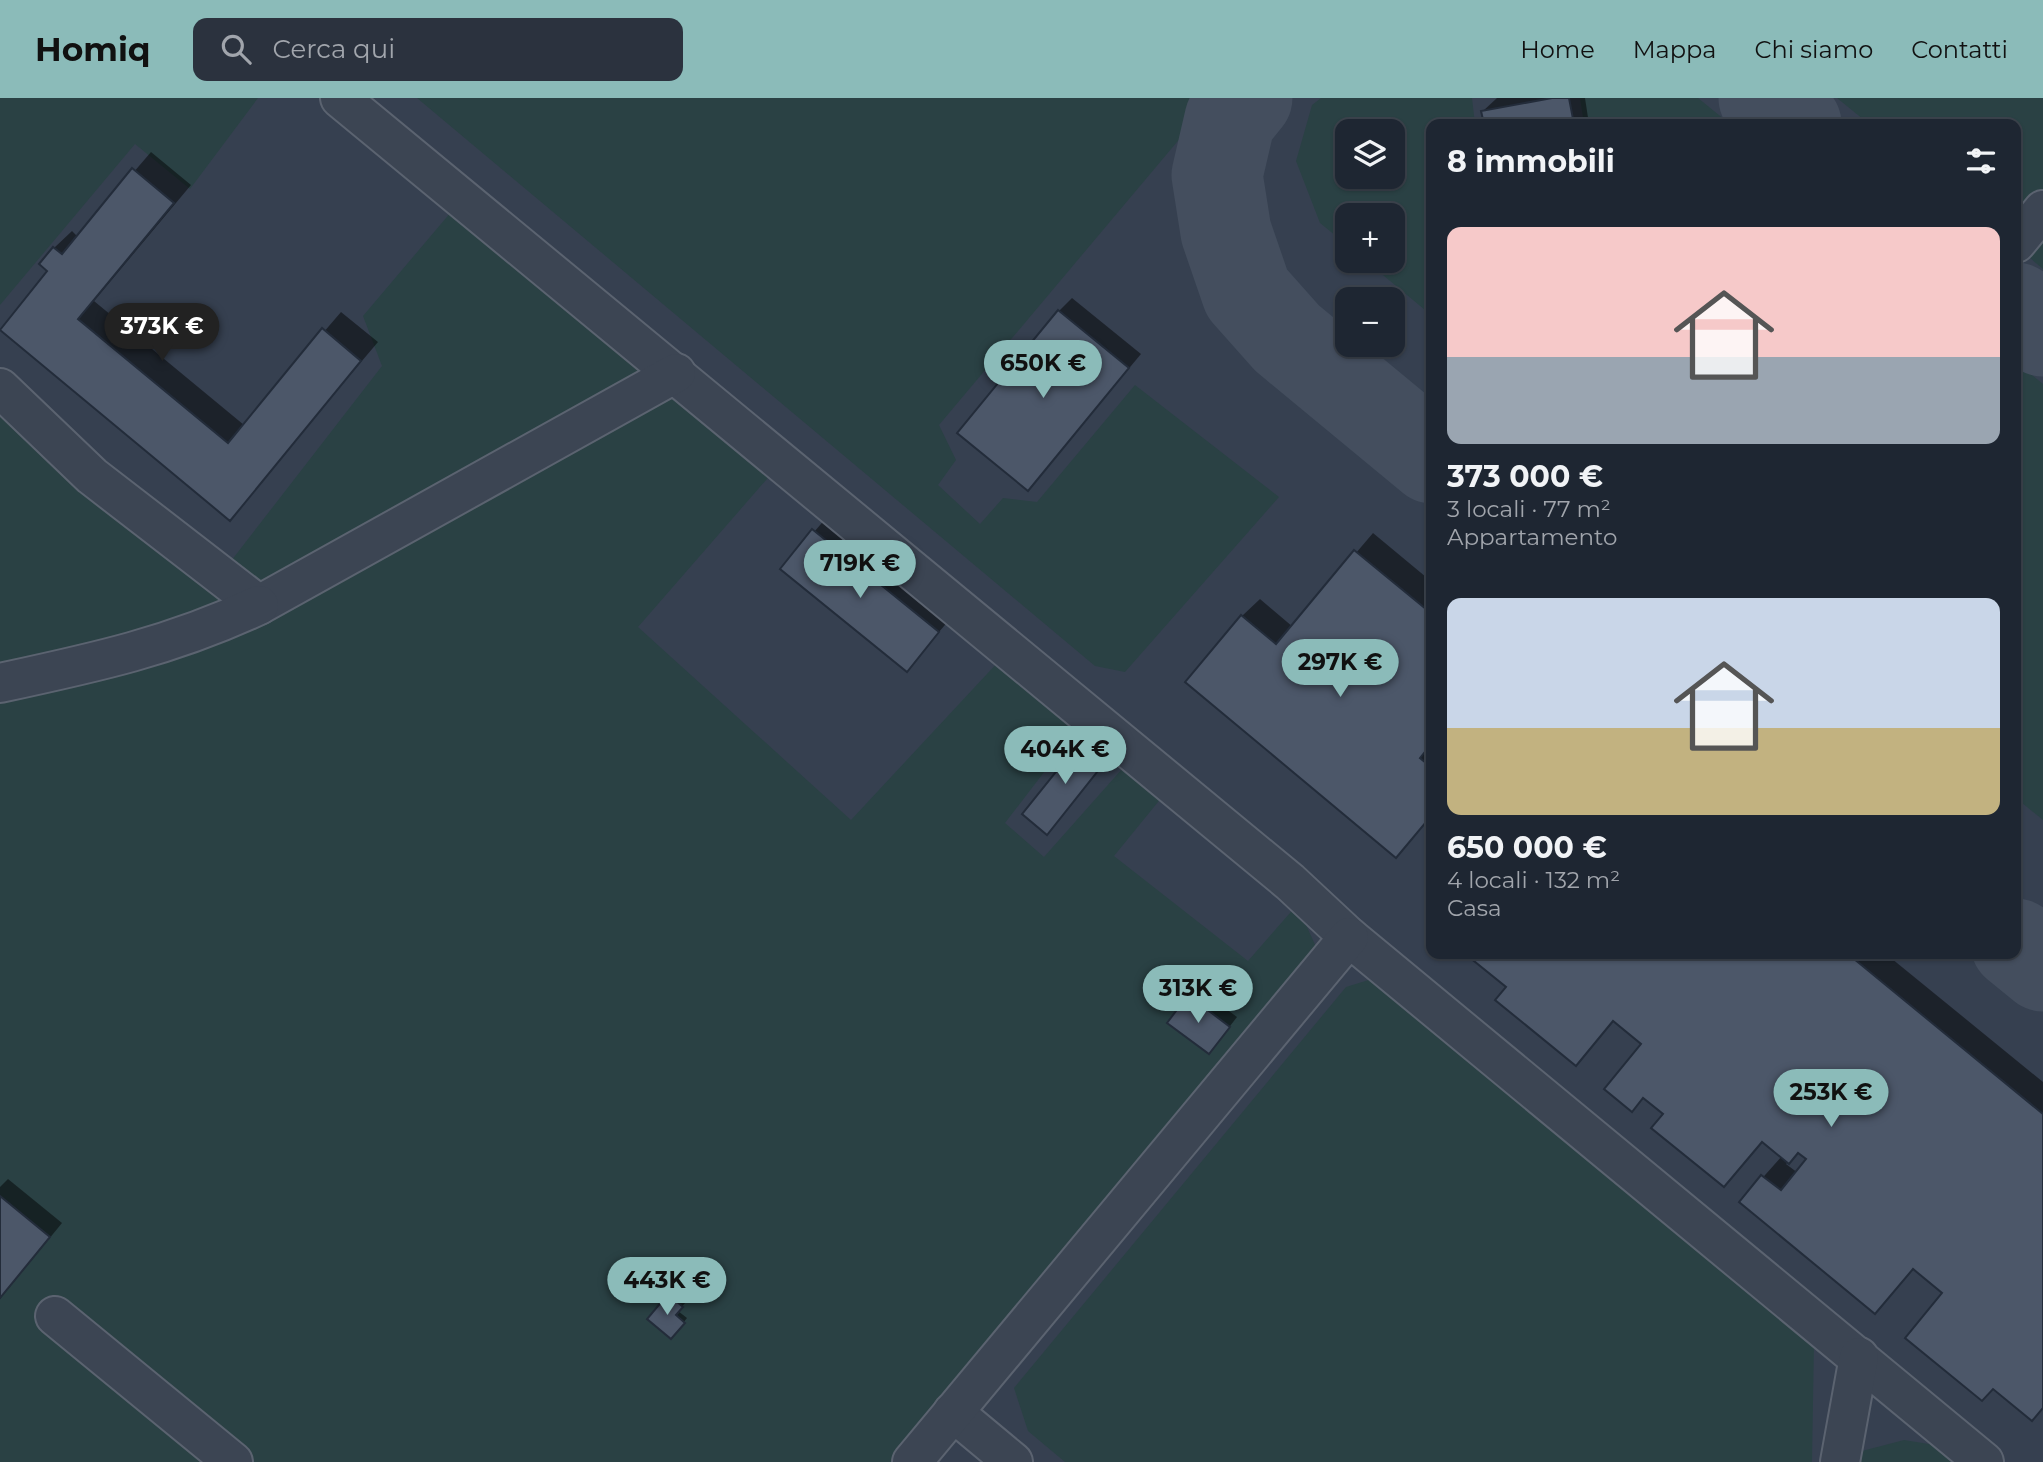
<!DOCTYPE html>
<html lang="it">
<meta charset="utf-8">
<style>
:root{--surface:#1e2632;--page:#2b323e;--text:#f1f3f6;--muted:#a1a5ac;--line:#3c434d;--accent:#8bbbb9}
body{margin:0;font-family:Montserrat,sans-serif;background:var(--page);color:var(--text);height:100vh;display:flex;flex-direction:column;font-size:26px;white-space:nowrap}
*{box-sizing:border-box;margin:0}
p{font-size:23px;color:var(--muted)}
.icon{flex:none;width:38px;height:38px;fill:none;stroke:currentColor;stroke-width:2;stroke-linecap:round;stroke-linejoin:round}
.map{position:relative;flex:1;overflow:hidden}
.details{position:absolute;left:1426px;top:21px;width:595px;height:840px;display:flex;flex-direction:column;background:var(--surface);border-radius:14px;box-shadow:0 2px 5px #0004,0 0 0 2px var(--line)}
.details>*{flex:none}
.buttons{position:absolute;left:1335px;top:21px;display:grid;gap:14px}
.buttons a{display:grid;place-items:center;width:70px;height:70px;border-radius:14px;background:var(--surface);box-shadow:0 2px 5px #0004,0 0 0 2px var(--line);font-size:35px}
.price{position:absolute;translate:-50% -60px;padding:0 16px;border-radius:24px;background:var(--accent);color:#111;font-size:23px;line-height:46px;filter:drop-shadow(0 2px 4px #0008)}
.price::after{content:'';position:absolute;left:50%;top:42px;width:21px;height:16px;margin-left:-10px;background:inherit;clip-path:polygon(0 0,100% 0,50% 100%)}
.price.on{background:#222;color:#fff}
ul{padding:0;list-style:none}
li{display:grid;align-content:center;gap:14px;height:371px;padding:0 21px}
li span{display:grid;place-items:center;height:217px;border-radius:14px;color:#555}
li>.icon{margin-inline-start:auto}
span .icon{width:126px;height:126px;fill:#fffc;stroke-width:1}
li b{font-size:30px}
h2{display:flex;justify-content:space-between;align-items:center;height:84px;padding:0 21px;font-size:30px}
header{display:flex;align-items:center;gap:42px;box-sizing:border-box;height:98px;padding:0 35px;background:var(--accent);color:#111}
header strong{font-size:33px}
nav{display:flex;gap:38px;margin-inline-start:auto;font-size:24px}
.search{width:490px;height:63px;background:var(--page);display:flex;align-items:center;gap:18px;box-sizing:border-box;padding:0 24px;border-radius:14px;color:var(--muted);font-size:26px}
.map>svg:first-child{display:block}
.airport{fill:#364050;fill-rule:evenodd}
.green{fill:#2a4144;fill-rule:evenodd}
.shadow{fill:#0007;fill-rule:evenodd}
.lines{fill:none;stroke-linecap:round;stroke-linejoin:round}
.taxiway{stroke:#444e5e;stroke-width:91}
.building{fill:#4c5769;stroke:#232c3a;stroke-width:2}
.minor-casing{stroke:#5b6370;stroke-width:42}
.minor{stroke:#3c4553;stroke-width:38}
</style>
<header>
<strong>Homiq</strong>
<div class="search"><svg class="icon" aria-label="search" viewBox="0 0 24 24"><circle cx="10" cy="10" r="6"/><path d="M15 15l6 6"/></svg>Cerca qui</div>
<nav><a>Home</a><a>Mappa</a><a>Chi siamo</a><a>Contatti</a></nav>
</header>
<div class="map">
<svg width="2043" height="1364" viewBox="0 0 2043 1364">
<rect width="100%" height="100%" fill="#283343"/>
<path class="airport" d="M0,0H2043V1364H0ZM1432,26H2016V856H1432ZM1348,33H1393V79H1348ZM1348,117H1393V163H1348ZM1348,201H1393V247H1348Z"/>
<g class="green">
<path d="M0,0H258L190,91L135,46L0,207Z"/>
<path d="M417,0H1214L939,327L956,362L938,387L980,426L1003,400L1037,404L1135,287L1279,399L1125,574L1095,568Z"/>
<path d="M1321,0H1472L1475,26H1432L1431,217L1366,163H1393V117H1348L1347,147L1320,125L1296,63L1312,7ZM1348,33H1393V79H1348Z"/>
<path d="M1580,0H1698L1730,26H1584Z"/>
<path d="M1837,0H2043V171L2016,148V26H1869Z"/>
<path d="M457,107L773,374L638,529L851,722L1000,562L1081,626L1005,725L1044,759L1130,662L1167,693L1114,758L1248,863L1297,807L1317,851L898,1364H0V301L214,485L382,268L363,218Z"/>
<path d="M2016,264L2043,286V722L2016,700Z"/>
<path d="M1375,880L1814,1245L1812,1364H1065L1028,1333L1014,1290L1346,889Z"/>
<path d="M1904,1342L1941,1348L1960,1364H1857L1862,1353Z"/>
</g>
<g class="shadow">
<path d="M1497,0H1585L1589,26H1486L1483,13Z"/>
<path d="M151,54L191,87L94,203L244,327L341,214L378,244L229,420L1,231L49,173L54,150L72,133L78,139Z"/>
<path d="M1072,200L1141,256L1028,391L1059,213Z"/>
<path d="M827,419L951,520L906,572L782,471Z"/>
<path d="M1373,435L1432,484V718L1396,757L1242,518L1260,501L1293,529Z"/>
<path d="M1473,856H1886L2043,984V1310L2032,1321L1945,1194L1915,1170L1875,1213L1741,1104L1782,1058L1763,1043L1724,1087L1665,1016L1645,999L1632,1012L1644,946L1615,922L1575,966L1508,889L1471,858ZM1799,1053L1809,1061L1798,1075L1786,1066Z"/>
<path d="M1198,890L1237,919L1217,945L1190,898Z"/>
<path d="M8,1081L62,1125L0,1201V1089Z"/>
<path d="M673,1194L686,1204L678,1213L687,1220L675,1235L669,1197Z"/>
</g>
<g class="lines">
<g class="taxiway">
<path d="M1247,0L1230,21L1217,77L1226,134L1247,195L1287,240L1432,360"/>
<path d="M1764,0L1796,26"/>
<path d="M2016,210L2043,233"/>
<path d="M2016,846L2043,868"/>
</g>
</g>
<g class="building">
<path d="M1552,0H1569L1574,26H1484L1481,13Z"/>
<path d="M132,70L174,105L78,221L228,345L322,230L361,263L230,423L0,232L47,173L39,166L53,149L62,156Z"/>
<path d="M1058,212L1129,270L1028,393L957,335Z"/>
<path d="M812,431L939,534L907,574L780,471Z"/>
<path d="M1354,452L1432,516V645L1420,660L1432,670V717L1396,760L1185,584L1241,517L1276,546Z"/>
<path d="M1084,639L1109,659L1047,737L1022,716Z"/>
<path d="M1471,856H1848L2043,1016V1310L2032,1323L1993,1291L1982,1303L1905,1240L1942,1195L1913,1171L1875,1216L1739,1104L1761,1077L1781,1092L1806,1061L1798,1055L1789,1066L1762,1044L1724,1089L1651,1030L1663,1016L1643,1000L1632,1014L1604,991L1641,946L1613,923L1576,968L1495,902L1506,889L1469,859Z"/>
<path d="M1188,897L1230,929L1209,956L1167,925Z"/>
<path d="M0,1098L50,1139L0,1200Z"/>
<path d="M668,1196L683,1209L676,1217L685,1225L671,1241L647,1221Z"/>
</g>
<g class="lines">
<defs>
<g id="minor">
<path d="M340,0L1290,784L1349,839L1984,1364"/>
<path d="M2016,145L2043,112"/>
<path d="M0,290L92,378L259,507L676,275"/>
<path d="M0,585C93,565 172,548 259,507"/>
<path d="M55,1218L233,1364"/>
<path d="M953,1314L1013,1364"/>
<path d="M912,1364L1349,839"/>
<path d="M1840,1364L1859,1259"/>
</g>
</defs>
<use href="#minor" class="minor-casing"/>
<use href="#minor" class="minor"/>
</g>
</svg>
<div class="buttons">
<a><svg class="icon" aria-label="layers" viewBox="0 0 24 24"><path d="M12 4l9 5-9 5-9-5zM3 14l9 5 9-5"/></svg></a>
<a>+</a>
<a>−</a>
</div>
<b class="price on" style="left:162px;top:265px">373K €</b>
<b class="price" style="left:1043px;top:302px">650K €</b>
<b class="price" style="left:860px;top:502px">719K €</b>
<b class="price" style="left:1340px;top:601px">297K €</b>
<b class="price" style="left:1065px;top:688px">404K €</b>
<b class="price" style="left:1198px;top:927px">313K €</b>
<b class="price" style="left:1831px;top:1031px">253K €</b>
<b class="price" style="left:667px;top:1219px">443K €</b>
<section class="details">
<h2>8 immobili<svg class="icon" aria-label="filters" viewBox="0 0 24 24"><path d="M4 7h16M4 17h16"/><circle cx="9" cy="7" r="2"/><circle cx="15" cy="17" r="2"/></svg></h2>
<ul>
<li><span style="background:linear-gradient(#f6c9c9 60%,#9aa5b1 0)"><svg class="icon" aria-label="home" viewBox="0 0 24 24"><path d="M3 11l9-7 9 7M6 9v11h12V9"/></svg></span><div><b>373 000 €</b><p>3 locali · 77 m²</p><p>Appartamento</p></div></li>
<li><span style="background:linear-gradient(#c9d6e8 60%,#c2b280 0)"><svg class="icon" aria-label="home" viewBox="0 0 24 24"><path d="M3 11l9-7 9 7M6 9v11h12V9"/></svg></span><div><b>650 000 €</b><p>4 locali · 132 m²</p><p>Casa</p></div></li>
</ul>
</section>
</div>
